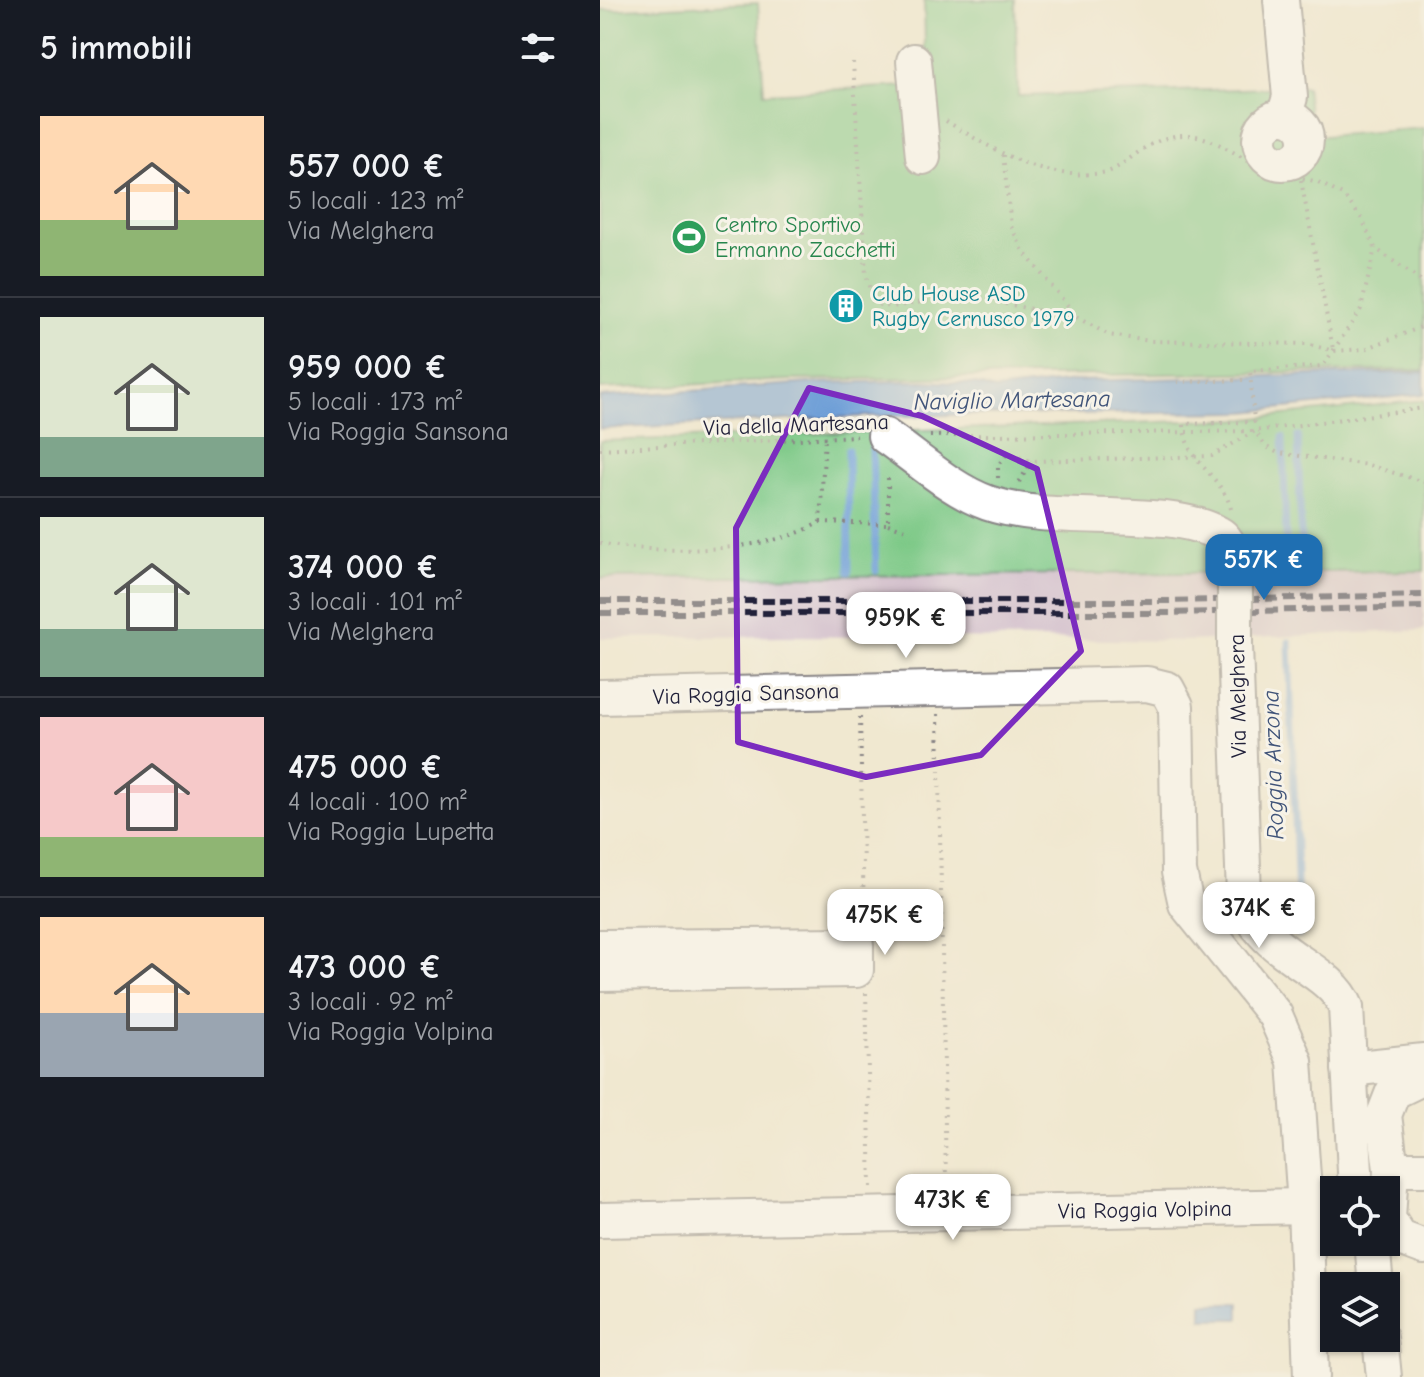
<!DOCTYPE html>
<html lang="it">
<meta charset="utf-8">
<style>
:root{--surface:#171b24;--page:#20242c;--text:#f1f3f6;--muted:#9ea1a6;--line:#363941;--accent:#1f6fb2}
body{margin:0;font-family:"Comic Neue",sans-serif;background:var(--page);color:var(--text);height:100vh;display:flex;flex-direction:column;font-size:30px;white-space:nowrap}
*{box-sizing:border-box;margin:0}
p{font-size:26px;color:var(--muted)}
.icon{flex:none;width:44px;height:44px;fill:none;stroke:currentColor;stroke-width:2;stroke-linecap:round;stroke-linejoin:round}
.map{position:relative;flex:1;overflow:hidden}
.drawer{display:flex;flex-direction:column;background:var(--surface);width:600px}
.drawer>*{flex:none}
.controls{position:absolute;left:720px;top:1176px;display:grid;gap:16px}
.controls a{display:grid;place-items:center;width:80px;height:80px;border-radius:0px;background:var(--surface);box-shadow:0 2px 6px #0004;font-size:40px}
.price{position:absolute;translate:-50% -68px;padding:0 18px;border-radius:16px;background:#fff;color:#222;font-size:26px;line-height:52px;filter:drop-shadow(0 2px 4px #0008)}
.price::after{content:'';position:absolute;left:50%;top:48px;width:24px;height:18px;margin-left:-12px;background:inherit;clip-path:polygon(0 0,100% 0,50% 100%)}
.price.active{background:var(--accent);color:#fff}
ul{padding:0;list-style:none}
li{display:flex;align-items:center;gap:24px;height:200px;padding:0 40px}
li+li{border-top:2px solid var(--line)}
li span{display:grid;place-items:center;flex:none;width:224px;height:160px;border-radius:0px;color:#555}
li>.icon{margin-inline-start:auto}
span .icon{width:96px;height:96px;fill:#fffc;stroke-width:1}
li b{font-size:34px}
h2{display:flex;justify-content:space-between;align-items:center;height:96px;padding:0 40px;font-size:34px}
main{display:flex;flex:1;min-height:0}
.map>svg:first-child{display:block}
.industrial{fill:#d1bdcb}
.green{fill:#7dc987;stroke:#507661;stroke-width:2}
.water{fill:#6d9ed7;stroke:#486089;stroke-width:2}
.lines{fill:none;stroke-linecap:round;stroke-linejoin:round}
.stream{stroke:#6d9ed7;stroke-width:7}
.minor-casing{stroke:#898586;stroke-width:38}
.path{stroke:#898586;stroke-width:4;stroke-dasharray:2 6;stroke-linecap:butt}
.minor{stroke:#fff;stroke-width:34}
.rail{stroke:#22223b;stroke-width:6;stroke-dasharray:12 6;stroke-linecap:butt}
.minor-bridge-casing{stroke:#898586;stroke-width:38;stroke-linecap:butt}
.minor-bridge{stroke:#fff;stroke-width:34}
.marked{fill:none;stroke:#7b2cbf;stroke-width:6;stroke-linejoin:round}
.labels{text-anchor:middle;stroke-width:6;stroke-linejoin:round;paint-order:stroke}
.leisure-label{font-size:22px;fill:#27864d;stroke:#f7f3e8;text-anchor:start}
.culture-label{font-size:22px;fill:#0d838f;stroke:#f7f3e8;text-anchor:start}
.street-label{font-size:22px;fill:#22223b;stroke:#f7f3e8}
.water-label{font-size:24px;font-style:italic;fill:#405479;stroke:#f7f3e8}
</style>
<main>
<section class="drawer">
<h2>5 immobili<svg class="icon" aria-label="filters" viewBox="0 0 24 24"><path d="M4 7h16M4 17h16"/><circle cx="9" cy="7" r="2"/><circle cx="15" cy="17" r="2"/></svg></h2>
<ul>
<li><span style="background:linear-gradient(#ffd9b3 65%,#8fb573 0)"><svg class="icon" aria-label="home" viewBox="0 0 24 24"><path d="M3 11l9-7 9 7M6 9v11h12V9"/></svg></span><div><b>557 000 €</b><p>5 locali · 123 m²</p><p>Via Melghera</p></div></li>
<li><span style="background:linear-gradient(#dfe7d0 75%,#7fa58c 0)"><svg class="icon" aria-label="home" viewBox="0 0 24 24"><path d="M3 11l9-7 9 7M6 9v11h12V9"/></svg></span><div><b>959 000 €</b><p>5 locali · 173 m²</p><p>Via Roggia Sansona</p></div></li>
<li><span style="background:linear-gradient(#dfe7d0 70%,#7fa58c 0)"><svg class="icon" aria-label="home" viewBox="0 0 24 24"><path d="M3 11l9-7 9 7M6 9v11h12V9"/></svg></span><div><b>374 000 €</b><p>3 locali · 101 m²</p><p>Via Melghera</p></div></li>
<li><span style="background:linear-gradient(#f6c9c9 75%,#8fb573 0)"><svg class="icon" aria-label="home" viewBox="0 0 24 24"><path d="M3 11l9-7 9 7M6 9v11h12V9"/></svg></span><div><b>475 000 €</b><p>4 locali · 100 m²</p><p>Via Roggia Lupetta</p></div></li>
<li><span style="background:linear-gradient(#ffd9b3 60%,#9aa5b1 0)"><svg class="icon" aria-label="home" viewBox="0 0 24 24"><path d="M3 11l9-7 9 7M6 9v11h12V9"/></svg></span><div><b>473 000 €</b><p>3 locali · 92 m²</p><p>Via Roggia Volpina</p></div></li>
</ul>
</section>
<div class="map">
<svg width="824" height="1377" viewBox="0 0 824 1377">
<rect width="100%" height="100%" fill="#f7f3e8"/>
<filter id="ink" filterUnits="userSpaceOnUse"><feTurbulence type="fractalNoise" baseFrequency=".0125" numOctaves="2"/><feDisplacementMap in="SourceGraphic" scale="16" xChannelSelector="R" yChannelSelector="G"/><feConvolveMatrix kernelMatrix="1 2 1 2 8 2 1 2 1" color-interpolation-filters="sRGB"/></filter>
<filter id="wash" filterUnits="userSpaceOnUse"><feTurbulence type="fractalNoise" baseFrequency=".006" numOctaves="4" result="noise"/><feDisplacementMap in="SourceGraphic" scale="32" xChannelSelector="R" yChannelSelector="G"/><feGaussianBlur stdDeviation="1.8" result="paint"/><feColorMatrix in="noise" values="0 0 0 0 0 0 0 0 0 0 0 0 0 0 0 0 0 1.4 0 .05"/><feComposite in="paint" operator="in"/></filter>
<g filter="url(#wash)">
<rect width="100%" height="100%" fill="#f0e8d0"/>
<path class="industrial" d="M824,571V630L589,641L190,636L0,638V578Z"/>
<g class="green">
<path d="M324,0H415L418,96L706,87L712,137L824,128V370L191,380L0,389V10L158,3L164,93L326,85Z"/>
<path d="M824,400V571L0,578V441L646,419Z"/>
</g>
<g class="water">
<path d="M824,372V394L645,412L271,416L0,429V397L210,383L322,381L375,384L395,390L474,381Z"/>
<rect x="602" y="1303" width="37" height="16"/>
</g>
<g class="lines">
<g class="stream">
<path d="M698,436L702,570"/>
<path d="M683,437L687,571"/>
<path d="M272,449L276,571"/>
<path d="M248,450L249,572"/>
<path d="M689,642L699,935"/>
</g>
</g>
</g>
<g filter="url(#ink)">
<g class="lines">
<defs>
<g id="minor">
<path d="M681,0L690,97L684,117"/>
<path d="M314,61L323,157"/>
<circle cx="683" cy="140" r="23"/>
<path d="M285,436C317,458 351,490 388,503C454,526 567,504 619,534C627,538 631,551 635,559"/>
<path d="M635,646L644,895C658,957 729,964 746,1007L756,1190"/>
<path d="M0,697L547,684L567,689L576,706L579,872L586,904L675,1015L695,1061L705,1206L711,1377"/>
<path d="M0,947L256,945V970L0,974"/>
<path d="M820,1063V1079L793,1092L784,1115L791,1169L788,1219L800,1238L824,1247"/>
<path d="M749,1069L824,1061"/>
<path d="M791,1169H824"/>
<path d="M0,1220L705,1206"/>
<path d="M772,1242L776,1286"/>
<path d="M780,1338L784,1377"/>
</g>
</defs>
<use href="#minor" class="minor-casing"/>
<g class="path">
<path d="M253,62L266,275L274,304L292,307L334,300L376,298L476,318"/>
<path d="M656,119C644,135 653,152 660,168L718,182L744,196L762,219L775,248L824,283"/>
<path d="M346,121C394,150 447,184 507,172C518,169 532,156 543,149C592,119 616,143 660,168"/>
<path d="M403,155L411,226L423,251L478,318L509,335L550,341L707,344L734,351L765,349L824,326"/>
<path d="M701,180L733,349"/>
<path d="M577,382L643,380"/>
<path d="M330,436L655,431L824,408"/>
<path d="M0,449L257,436"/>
<path d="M398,478V465L407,454L432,461L612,456L655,431L665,446L678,453L768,465L824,482"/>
<path d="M419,482L432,461"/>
<path d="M631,509C623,476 583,460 584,424L654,422L650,371L723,366L761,309L775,248"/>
<path d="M220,522L288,524V472"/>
<path d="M288,524L306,530"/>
<path d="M0,543C56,555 172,553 220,522L225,437"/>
<path d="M338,714L346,1185"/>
<path d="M260,717L264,920"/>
<path d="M266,993L271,1188"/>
</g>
<use href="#minor" class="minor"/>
<g class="rail">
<path d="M0,601H569L824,595"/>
<path d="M0,613H570L824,607"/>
</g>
<defs>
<path id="minor-bridge" d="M635,559V646"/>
</defs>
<use href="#minor-bridge" class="minor-bridge-casing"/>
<use href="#minor-bridge" class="minor-bridge"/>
</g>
</g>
<path d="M0 0H824V1377H0ZM209,388L322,416L437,469L481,651L381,755L266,777L138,742L136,528Z" fill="#f0e8d0" fill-opacity=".55" fill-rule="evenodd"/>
<path class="marked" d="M209,388L322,416L437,469L481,651L381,755L266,777L138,742L136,528Z"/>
<defs>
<symbol id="stadium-disc" viewBox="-11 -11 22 22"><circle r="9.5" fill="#2e9e5b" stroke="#f7f3e8"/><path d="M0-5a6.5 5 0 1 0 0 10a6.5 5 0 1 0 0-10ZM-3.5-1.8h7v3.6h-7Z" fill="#fff"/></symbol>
<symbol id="building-disc" viewBox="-11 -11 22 22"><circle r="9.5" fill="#0f9aa8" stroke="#f7f3e8"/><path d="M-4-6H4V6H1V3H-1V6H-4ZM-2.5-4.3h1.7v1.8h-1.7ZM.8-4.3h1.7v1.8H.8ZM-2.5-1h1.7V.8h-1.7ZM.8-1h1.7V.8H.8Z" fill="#fff"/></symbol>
</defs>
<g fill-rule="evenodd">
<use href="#stadium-disc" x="69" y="217" width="40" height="40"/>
<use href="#building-disc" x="226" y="286" width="40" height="40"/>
</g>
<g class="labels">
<g class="leisure-label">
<text x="115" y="232">Centro Sportivo<tspan x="115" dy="25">Ermanno Zacchetti</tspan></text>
</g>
<g class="culture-label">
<text x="272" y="301">Club House ASD<tspan x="272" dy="25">Rugby Cernusco 1979</tspan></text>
</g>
<g class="street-label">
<text transform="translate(196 424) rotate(-2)" y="8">Via della Martesana</text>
<text transform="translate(146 693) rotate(-2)" y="8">Via Roggia Sansona</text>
<text transform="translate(637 696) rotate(-91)" y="8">Via Melghera</text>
<text transform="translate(545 1209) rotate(-1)" y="8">Via Roggia Volpina</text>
</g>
<g class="water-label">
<text transform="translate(412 400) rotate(-1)" y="8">Naviglio Martesana</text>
<text transform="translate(673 765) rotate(-92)" y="8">Roggia Arzona</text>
</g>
</g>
</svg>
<div class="controls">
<a><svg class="icon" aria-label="locate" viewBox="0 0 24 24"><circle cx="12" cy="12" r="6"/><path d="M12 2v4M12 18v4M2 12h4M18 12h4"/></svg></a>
<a><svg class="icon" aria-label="layers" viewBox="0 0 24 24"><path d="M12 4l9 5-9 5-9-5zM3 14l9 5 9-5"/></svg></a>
</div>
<b class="price active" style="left:664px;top:602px">557K €</b>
<b class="price" style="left:306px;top:660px">959K €</b>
<b class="price" style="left:659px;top:950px">374K €</b>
<b class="price" style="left:285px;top:957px">475K €</b>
<b class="price" style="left:353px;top:1242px">473K €</b>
</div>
</main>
